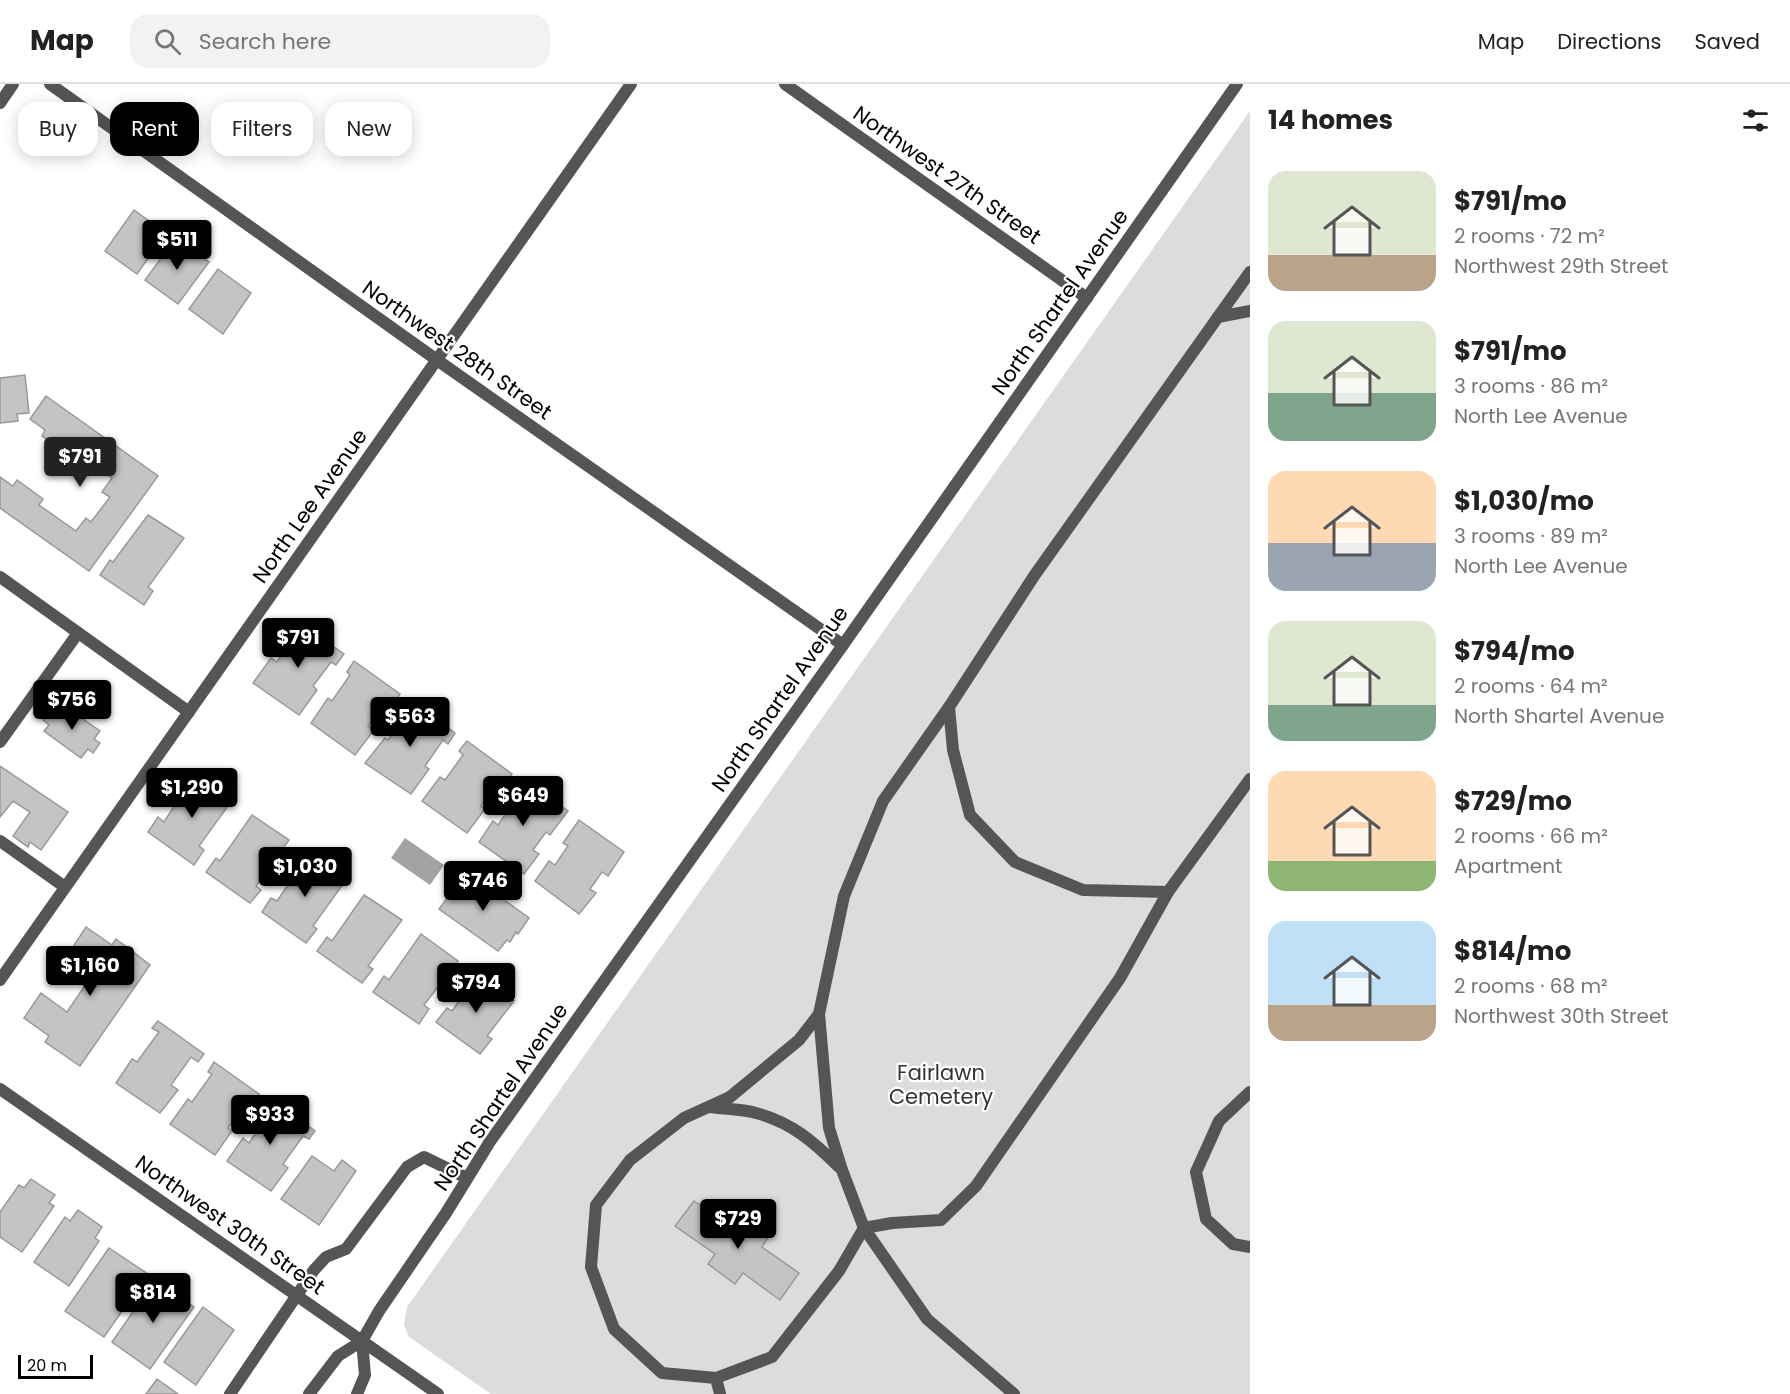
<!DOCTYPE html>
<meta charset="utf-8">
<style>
:root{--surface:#fff;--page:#f2f2f2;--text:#222;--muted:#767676;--line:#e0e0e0;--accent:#000}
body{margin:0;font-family:Poppins,sans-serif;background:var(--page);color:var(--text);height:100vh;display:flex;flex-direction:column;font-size:22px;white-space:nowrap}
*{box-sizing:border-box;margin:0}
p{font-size:20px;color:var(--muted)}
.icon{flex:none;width:33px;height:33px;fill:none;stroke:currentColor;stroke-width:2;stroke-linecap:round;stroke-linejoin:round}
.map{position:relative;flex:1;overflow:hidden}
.panel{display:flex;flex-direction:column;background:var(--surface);width:540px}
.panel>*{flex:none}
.guide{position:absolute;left:18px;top:18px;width:570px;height:54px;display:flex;gap:12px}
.scale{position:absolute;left:18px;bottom:15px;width:75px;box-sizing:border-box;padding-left:6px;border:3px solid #000;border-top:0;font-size:16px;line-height:21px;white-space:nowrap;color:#000;-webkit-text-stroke:4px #fff;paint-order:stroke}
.price{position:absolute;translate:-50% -51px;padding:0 14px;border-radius:6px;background:var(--accent);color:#fff;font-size:20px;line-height:39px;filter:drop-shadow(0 2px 3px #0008)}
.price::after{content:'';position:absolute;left:50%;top:36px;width:18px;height:14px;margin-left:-9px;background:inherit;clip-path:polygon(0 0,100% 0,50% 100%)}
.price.on{background:#222;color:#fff}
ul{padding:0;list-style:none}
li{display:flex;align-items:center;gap:18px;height:150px;padding:0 18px}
li span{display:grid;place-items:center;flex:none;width:168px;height:120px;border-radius:18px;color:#555}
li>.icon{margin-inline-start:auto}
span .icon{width:72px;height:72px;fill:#fffc;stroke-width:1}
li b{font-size:26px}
h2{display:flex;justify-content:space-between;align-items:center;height:72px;padding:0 18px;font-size:26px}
.pill{padding:0 21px;border-radius:18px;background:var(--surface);box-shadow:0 3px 15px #0003;font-size:21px;line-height:54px}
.pill.on{background:var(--accent);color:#fff}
header{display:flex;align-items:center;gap:36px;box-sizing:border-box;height:84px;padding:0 30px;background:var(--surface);border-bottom:2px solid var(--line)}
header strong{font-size:28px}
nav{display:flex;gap:33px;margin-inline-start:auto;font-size:21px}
.search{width:420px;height:54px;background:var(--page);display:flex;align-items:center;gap:15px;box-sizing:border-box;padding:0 21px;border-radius:18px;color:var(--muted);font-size:22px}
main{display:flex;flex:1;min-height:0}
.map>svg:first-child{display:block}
.green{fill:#dcdcdc}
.water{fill:#a3a3a3}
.building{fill:#c4c4c4;stroke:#999;stroke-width:1.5}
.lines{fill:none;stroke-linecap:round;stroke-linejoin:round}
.service{stroke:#555;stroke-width:12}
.minor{stroke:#555;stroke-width:12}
.tertiary{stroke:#555;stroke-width:12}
.labels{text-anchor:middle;stroke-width:4.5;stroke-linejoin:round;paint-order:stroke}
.street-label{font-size:21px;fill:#000;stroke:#fff}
.park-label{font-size:21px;fill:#333;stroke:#fff}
</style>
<header>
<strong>Map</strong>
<div class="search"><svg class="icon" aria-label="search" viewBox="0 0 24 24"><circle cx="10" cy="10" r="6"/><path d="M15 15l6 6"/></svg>Search here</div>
<nav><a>Map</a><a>Directions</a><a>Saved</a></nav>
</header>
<main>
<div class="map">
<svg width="1250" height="1310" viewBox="0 0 1250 1310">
<rect width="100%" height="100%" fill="#fff"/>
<path class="green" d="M1250,27V1310H491L409,1253L404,1241L407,1223Z"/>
<path class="water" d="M405,754L444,781L430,801L391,774Z"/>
<g class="building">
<path d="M134,126L166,149L137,190L105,167Z"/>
<path d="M176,154L209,178L178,220L145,196Z"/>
<path d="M218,185L251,209L223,250L189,225Z"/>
<path d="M25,291L29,329L17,330L18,337L0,339V294Z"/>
<path d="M46,312L158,392L89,487L0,424V393L13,402L17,396L43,415L39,421L76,447L86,434L91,438L110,413L102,408L112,394L72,366L69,371L42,352L45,346L30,335Z"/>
<path d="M148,431L184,454L148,503L153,507L144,521L100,491L110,476L113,478Z"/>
<path d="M298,538L344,570L336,581L331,578L313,602L317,606L299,631L253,599L271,574L277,578L295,551L291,549Z"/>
<path d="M354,577L400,610L393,620L387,615L368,642L374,646L355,671L311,639L328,614L332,617L350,591L347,588Z"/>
<path d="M410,617L455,649L448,660L443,656L425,682L429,685L411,710L365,679L385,654L388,656L407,630L402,627Z"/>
<path d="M63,621L100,647L94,655L100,659L93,669L88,665L81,674L44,647L49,641L43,636L52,624L58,628Z"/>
<path d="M467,657L512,690L505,700L500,696L481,722L485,725L467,749L422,717L440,693L445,696L463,671L459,667Z"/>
<path d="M0,682L68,728L41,766L30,758L28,763L13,752L30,728L13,717L0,733Z"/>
<path d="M195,690L233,715L199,762L204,766L194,781L148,748L158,733L164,738Z"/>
<path d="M524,696L568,727L550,751L546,748L533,766L539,770L524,790L479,758L493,737L498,741L511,722L507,719Z"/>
<path d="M252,731L289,756L256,802L261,806L250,819L206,788L216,774L220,777Z"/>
<path d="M579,736L624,768L608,792L602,788L590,805L596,809L579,830L535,797L549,777L555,781L568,762L563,759Z"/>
<path d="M309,770L346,796L313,842L317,845L306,859L262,828L271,814L277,817Z"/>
<path d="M466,788L529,834L518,850L516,848L510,858L507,856L498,867L439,825Z"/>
<path d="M364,811L402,836L368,882L373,885L362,899L317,867L327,853L332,857Z"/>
<path d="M86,843L112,861L116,855L150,881L80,982L45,958L49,952L24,934L41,909L67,928L95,887L69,869Z"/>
<path d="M421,850L458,877L424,921L429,925L419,940L373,908L384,892L389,896Z"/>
<path d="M477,891L514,917L487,952L492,955L480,970L436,938L447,924L452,927Z"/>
<path d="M158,937L204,970L198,978L191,973L171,1001L178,1006L160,1029L116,999L132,975L137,978L159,948L152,944Z"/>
<path d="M214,978L259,1010L252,1019L247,1016L228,1044L232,1047L215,1071L170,1040L188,1015L192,1018L212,990L208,988Z"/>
<path d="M270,1014L315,1047L309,1055L303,1052L283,1080L288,1084L271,1107L227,1077L243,1054L249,1059L270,1028L263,1023Z"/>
<path d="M312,1072L334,1087L342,1076L356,1087L319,1141L281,1115Z"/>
<path d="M31,1095L55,1111L49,1119L54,1122L22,1168L0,1153V1128L19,1101L24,1104Z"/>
<path d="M694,1117L733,1143L743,1131L770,1150L762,1163L799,1189L780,1216L743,1189L735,1200L708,1180L715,1170L675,1142Z"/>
<path d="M78,1126L102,1143L95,1154L99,1157L69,1202L34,1178L65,1133L70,1137Z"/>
<path d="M109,1164L148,1190L104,1253L65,1227Z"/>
<path d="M155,1196L194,1223L150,1285L112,1258Z"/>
<path d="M203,1223L234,1246L196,1301L164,1278Z"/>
<path d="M157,1295L178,1310H146Z"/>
</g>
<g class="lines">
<g class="service">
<path d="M1218,233L1250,227"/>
<path d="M949,623L953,666L970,731L1015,778L1083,806L1168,808L1250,695"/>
<path d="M0,658L78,549"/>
<path d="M0,757L65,803"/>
<path d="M1250,1008L1219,1037L1196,1088L1206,1135L1233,1160L1250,1163"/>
<path d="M709,1023C724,1025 742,1025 756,1029C791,1038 814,1058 839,1083"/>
<path d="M716,1294L772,1273L839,1187L864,1144L892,1139L941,1136L976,1102L1120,894L1168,808"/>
<path d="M230,1310L314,1186L326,1173L346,1165L407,1083L424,1073L467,1094"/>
<path d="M720,1310L716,1294L662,1289L614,1245L591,1183L596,1121L630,1076L684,1034L730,1013L799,956L819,930"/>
<path d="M1014,1310L927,1235L864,1144L842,1086L829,1044L819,930L844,812L883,717L949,623L1034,492L1250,188"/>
</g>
<g class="minor">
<path d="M50,0L437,276L843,561"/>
<path d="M785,0L1087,214"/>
<path d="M0,493L189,628"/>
<path d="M0,896L631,0"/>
</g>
<g class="tertiary">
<path d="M0,19L13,0"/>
<path d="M0,1005L438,1310"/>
<path d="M309,1310L338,1272L362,1257L379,1227L446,1129L489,1059L843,561L1237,0"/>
<path d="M357,1310L365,1291L362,1257"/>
</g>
</g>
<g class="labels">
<g class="street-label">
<text transform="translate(947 91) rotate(35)" y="7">Northwest 27th Street</text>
<text transform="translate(1060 218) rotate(-55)" y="7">North Shartel Avenue</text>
<text transform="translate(457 266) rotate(35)" y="7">Northwest 28th Street</text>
<text transform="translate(310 422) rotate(-55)" y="7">North Lee Avenue</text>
<text transform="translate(780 615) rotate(-55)" y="7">North Shartel Avenue</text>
<text transform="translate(501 1013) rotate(-56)" y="7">North Shartel Avenue</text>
<text transform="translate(230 1141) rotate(35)" y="7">Northwest 30th Street</text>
</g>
<g class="park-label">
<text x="941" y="996">Fairlawn<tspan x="941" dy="24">Cemetery</tspan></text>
</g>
</g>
</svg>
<div class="scale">20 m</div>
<b class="price" style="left:177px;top:187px">$511</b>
<b class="price on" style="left:80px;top:404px">$791</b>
<b class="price" style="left:298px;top:585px">$791</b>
<b class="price" style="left:72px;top:647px">$756</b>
<b class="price" style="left:410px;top:664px">$563</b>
<b class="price" style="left:192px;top:735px">$1,290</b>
<b class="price" style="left:523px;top:743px">$649</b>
<b class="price" style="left:305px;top:814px">$1,030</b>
<b class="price" style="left:483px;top:828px">$746</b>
<b class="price" style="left:90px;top:913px">$1,160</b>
<b class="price" style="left:476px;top:930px">$794</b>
<b class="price" style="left:270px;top:1062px">$933</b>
<b class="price" style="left:738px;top:1166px">$729</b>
<b class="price" style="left:153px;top:1240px">$814</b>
<div class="guide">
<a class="pill">Buy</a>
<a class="pill on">Rent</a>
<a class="pill">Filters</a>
<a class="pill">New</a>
</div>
</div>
<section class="panel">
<h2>14 homes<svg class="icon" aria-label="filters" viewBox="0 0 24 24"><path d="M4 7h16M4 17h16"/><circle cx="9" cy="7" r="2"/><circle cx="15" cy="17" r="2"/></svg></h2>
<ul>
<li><span style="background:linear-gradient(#dfe7d0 70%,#b9a48a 0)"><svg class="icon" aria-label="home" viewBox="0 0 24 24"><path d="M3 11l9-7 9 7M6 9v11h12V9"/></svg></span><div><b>$791/mo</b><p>2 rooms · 72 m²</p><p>Northwest 29th Street</p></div></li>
<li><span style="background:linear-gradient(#dfe7d0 60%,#7fa58c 0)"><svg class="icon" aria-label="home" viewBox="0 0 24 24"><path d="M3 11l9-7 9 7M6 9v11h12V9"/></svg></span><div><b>$791/mo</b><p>3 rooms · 86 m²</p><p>North Lee Avenue</p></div></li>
<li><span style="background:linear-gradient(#ffd9b3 60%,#9aa5b1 0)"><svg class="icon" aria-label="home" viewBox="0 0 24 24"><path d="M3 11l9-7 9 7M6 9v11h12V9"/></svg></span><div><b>$1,030/mo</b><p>3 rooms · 89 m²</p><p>North Lee Avenue</p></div></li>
<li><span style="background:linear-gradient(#dfe7d0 70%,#7fa58c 0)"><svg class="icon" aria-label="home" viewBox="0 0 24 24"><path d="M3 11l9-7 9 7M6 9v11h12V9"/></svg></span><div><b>$794/mo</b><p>2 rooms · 64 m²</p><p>North Shartel Avenue</p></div></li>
<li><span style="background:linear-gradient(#ffd9b3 75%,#8fb573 0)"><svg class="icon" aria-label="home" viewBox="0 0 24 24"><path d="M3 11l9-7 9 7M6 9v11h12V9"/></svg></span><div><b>$729/mo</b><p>2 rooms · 66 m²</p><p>Apartment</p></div></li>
<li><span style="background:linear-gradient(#bfe0f5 70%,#b9a48a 0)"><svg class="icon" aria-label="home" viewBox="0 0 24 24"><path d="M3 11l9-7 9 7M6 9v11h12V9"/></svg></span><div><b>$814/mo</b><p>2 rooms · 68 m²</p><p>Northwest 30th Street</p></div></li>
</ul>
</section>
</main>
